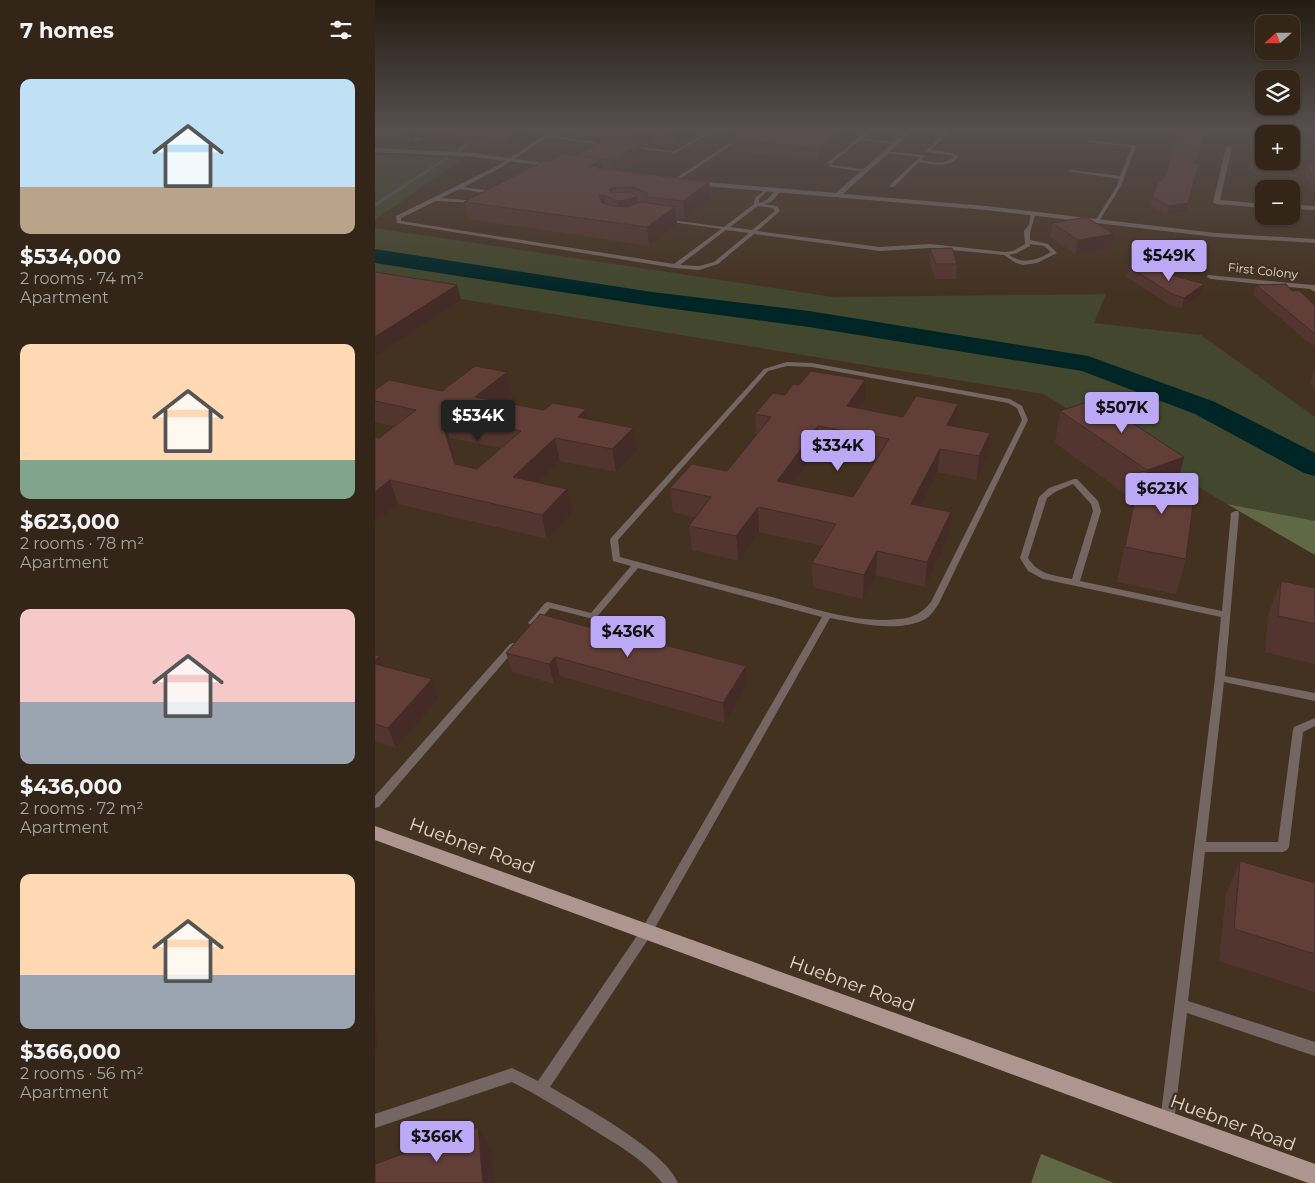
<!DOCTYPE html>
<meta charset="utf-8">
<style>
:root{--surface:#332619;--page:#3b2e22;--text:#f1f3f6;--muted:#a9a5a2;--line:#4e4338;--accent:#bca9f5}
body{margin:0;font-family:Montserrat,sans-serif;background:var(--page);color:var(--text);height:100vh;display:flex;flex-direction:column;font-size:19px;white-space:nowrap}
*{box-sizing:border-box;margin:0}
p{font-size:16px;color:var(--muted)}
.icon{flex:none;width:28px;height:28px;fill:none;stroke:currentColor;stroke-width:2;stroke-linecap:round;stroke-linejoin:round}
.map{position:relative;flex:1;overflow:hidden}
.details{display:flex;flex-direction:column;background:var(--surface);width:375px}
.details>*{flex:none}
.needle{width:32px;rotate:249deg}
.controls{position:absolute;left:880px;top:15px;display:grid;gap:10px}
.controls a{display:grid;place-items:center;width:45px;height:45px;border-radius:10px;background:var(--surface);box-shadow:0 1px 4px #0004,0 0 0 1px var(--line);font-size:25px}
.price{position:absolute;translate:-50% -42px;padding:0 11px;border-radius:5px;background:var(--accent);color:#111;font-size:16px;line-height:32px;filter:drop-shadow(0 1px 2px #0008)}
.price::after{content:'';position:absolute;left:50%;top:30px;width:15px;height:11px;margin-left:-8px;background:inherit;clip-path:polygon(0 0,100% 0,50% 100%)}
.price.current{background:#222;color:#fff}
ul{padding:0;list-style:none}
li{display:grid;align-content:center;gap:10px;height:265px;padding:0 20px}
li span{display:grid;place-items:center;height:155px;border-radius:10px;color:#555}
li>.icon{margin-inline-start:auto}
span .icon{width:90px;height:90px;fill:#fffc;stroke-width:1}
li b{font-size:21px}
h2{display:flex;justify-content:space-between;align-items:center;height:60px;padding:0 20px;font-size:21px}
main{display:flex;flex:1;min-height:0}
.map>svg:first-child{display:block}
.green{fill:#42472d}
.forest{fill:#616846}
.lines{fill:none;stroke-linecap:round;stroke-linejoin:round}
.stream{stroke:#445a59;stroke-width:3}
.river{fill:#002527;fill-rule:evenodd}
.lane{fill:#736663;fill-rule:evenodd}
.street{fill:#736663;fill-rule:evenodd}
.primary{fill:#af958f;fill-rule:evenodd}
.wall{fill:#533530;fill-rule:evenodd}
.shaded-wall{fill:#442b27}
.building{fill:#613e38;stroke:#442b27;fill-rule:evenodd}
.labels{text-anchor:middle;stroke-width:5;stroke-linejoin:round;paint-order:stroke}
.far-street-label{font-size:12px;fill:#e3d7cd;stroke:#443221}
.near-street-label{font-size:18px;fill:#e3d7cd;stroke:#443221}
</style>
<main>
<section class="details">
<h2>7 homes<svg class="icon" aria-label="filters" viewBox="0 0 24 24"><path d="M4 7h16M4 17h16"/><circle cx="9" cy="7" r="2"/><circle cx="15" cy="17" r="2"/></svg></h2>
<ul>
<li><span style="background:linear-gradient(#bfe0f5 70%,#b9a48a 0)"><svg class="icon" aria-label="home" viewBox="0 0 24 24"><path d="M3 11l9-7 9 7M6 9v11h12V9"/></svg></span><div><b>$534,000</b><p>2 rooms · 74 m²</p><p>Apartment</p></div></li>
<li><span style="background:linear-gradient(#ffd9b3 75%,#7fa58c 0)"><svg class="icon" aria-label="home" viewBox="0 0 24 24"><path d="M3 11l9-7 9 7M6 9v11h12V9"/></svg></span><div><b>$623,000</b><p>2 rooms · 78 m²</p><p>Apartment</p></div></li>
<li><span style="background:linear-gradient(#f6c9c9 60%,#9aa5b1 0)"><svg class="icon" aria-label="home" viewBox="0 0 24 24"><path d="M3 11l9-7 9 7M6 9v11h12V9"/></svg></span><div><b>$436,000</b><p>2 rooms · 72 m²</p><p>Apartment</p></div></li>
<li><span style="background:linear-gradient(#ffd9b3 65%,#9aa5b1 0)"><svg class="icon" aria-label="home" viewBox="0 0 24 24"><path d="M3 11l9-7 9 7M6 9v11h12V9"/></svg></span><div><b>$366,000</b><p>2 rooms · 56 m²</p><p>Apartment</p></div></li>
</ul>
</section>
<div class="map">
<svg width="940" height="1183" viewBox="0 0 940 1183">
<rect width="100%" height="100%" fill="#443221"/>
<g class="green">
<path d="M0,155H32L86,160L0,220Z"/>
<path d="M0,228L458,297L731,294L719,323L826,335L940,417V521L852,504L668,394L0,285Z"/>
</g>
<g class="forest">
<path d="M852,504L940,521V555Z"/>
<path d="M666,1154L739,1183H656Z"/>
</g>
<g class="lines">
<g class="stream">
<path d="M83,151L101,139"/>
<path d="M0,205L72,158"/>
</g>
<path class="river" d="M0,249L277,292L434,311L713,356L840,402L940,453V476L929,473L820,414L707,371L434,327L277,306L0,263Z"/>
<g class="lane">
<path d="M60,128H64L41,141L38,140Z"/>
<path d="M138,128H185L176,135L234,145L232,146L173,137L127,167L89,187L121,192L119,197H115L116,194L85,189L66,198L101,201H103V203L61,201L26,218V221L299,264L346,229L290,221L288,220V219L349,227L379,204L380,198L391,189L393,190L384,199V203L392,200L401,190H405V192L396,202L389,204L402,206L405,211L382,231L505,247L555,244L630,252L638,251L650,244L649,231L654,225L656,213L658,212L660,213C659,223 654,230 655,240L673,244L682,253L662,263L648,265L641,263L629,255L555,248L505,251L379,234L343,264L324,270L300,268L22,223L21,216L124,165L176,131ZM383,206L398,208L400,211L377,230L355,227ZM351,230L374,233L339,262L324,266L305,265ZM655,244L669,246L676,252C662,260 649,265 634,255L642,253L655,246Z"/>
<path d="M340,128H344L300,153L253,147L255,146L299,151Z"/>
<path d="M496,128H500L488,138L523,143L521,144L485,140L457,163L458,165L492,170V172L455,167L453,162Z"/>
<path d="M574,128H578L556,150L577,153L583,156V158C571,168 558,165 544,162L519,187H515V185L545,157L511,153L510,151L548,155L550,156L546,160C558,162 569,165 579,157L576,155L550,152Z"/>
<path d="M364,137L367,138L302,181L298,180Z"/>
<path d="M712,140L761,146L746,186L724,221L722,222L720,221L742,186L744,179L693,171L695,170L745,176L757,147L713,142Z"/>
<path d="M412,362L437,363L635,399L647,406L653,420L564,603C561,608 557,614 552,618C526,634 482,623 455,618L276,935L175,1087C208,1106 290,1150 303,1183H287C269,1159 241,1144 217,1129C191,1112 164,1096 137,1082L0,1128V1114L137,1068L163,1081L268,927L447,617L263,568L221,618L218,619L175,608L161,625L158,626L153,623L170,603L173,602L216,613L256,566L238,561L235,540L236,538L389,369ZM412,366L437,367L633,403L642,408L647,420L556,602C547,613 538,618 524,619C483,624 436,608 397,597C346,584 296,571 245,557L243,540L393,371Z"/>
<path d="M699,479H702L723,501L726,511L705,581L847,611L856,513L860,511H863L864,513L850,676L940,693V701L849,682L831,842H903L918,730L919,727L940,718V726L928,732L914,847L912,850L908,852H830L813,1001L940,1042V1056L812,1013L799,1122L797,1127L792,1129L787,1127L785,1122L840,678L846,617L668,579L653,571L645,558L664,497L674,488ZM698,484L716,504L718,511L697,579C678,575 664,575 653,558L672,498L680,492Z"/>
<path d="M138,643L141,644L143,646L141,648L4,807L0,808V796L135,644Z"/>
</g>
<g class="street">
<path d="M535,128H541L468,194L611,206L840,233L940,239V243L840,237L611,210L318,185L315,183L318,181L461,193Z"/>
<path d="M854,146L857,148L845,200L889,204V208L841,204L838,202L851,148Z"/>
<path d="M0,148L99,153L182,165L179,167L99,157L0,152Z"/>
<path d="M916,205L940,206V210L916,209Z"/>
<path d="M833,275L937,285H940V292L935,289L836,279L832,277Z"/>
</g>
<path class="primary" d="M0,826L940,1164V1183H933L0,840Z"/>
</g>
<g class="wall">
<path d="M5,128H151L152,131L134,148H108V144L45,141L44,136L36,141L1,139L0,130Z"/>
<path d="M195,128H326L300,145L277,144L273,146L265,145L266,151L239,169L228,167V169L334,182L336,200L310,219L301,218L302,225L274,246L94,219L89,202L177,161L201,156L237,140V139L196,134Z"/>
<path d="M377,128H476V135L444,161L357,151L356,139L377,130Z"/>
<path d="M877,131L925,169L923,177L879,173L880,169H874L877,158L875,139Z"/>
<path d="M832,133L821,163L824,164L811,211L792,215L776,206L777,197L787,181L793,167Z"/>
<path d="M932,165H940V194L929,173Z"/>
<path d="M677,223L736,248L701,254L675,237Z"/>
<path d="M555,249L582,264L581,279H560L555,263Z"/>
<path d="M754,267L826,294L807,308L794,305L752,277Z"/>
<path d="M881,285L917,291L940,306V348L878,295Z"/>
<path d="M132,372L137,394L127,402L169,410L211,409L213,419L262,451L241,472L185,461L163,482L198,512L172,539L23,504L0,523L4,438L19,426L0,422V390L67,391ZM75,438L126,448L102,469L80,464L77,456H80Z"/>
<path d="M939,372H940V389L935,383Z"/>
<path d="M490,380V402L486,409L615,433L613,456L602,480L563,472L546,506L574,536L550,587L501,575L488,599L438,587L437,563L448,546L384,532L364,561L317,550L314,526L320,517L298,512L295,488L352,471L381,435L380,414L424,385ZM444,449L501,460L478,497L418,485Z"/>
<path d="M685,411L809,457L804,478L811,559L801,594L742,582L759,500L680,443Z"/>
<path d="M906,581L940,588V664L890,652L893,616Z"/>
<path d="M277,644L371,666L372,686L350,723L185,676L179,684L137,672L131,653Z"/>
<path d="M0,655L10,667L64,699L21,748L0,741Z"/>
<path d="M865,861L940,883V992L844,961L851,894Z"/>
</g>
<g class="shaded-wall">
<path d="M42,128H57L43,133L44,136L36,141L34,133Z"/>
<path d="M146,128H151L152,131L134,148L132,140Z"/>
<path d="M306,128H326L300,145L299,133Z"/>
<path d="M470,128H476V135L444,161V149Z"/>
<path d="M833,128L832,133L818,171L820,163Z"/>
<path d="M276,131L277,144L273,146L272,134Z"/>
<path d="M265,143L266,151L239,169L238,161Z"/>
<path d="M226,159L229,175L215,166Z"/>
<path d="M824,164L811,211L792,215L794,206Z"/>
<path d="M334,182L336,200L310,219L308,201Z"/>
<path d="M237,188L239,200L234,190Z"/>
<path d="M224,195H229L232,212L227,213Z"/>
<path d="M262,196L265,213L245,219L242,201Z"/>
<path d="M300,207L302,225L274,246L272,227Z"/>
<path d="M739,234L736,248L701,254L703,240Z"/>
<path d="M829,284L826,294L807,308L809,298Z"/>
<path d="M82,285L86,300L0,357V337Z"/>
<path d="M132,372L137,394L106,419L100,397Z"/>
<path d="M490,380V402L472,429V406Z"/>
<path d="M583,404L581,426L572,425Z"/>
<path d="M211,409L215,432L203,417Z"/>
<path d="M443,426L444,449L403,505L402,481Z"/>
<path d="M258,428L262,451L241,472L237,449Z"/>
<path d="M70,433H73L80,456H77Z"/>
<path d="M615,433L613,456L602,480L604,456Z"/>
<path d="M180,438L185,461L144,500L138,477Z"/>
<path d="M565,449L563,472L535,528L536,504Z"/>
<path d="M809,457L801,490L764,504L772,470Z"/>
<path d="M15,480L23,504L0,523V492Z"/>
<path d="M192,489L198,512L172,539L167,515Z"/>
<path d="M383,507L384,532L364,561L361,536Z"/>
<path d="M576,512L574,536L550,587L552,562Z"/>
<path d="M502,551L501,575L488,599L489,575Z"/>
<path d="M5,656L13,675L0,669V661Z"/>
<path d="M180,657L185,676L179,684L174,664Z"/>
<path d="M371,666L372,686L350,723L348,703Z"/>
<path d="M57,679L64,699L21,748L13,728Z"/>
<path d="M0,997L2,1049L0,1050Z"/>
<path d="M103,1127L116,1150L119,1183H108Z"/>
</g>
<g class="building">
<path d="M5,128H42L34,133L0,131Z"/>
<path d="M52,128H146L132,140H107L110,136L43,133Z"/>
<path d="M240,128H306L299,133L276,131L272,134L236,130Z"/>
<path d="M397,128H470L444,149L356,139L370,129L393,132Z"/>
<path d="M804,128H832L820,163L824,164L813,203L794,206L777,197L784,180L787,181L793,167Z"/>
<path d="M894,128H908L912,134H889V161H916V141L927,157L925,169L882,164V161L876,160L879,150L877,131Z"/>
<path d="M229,139L265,143L238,161L201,156Z"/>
<path d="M188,154L226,159L215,166L224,167L222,168L334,182L308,201L272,197V193L258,187L237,188L234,190L238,193L256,192L262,196L252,200L242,201L229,195H224L227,203L238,206L252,207L266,202L300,207L272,227L89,202L170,160L177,161Z"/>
<path d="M932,165H940V180Z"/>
<path d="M711,217L739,234L703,240L677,223Z"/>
<path d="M577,248L582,264H561L555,249Z"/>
<path d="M756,264L829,284L809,298L797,294L754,267Z"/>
<path d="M0,272L82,285L0,337Z"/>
<path d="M911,284L917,291L924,290L940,306V334L881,285Z"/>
<path d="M100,366L132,372L100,397L169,410L178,403L211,409L203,417L258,428L237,449L180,438L138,477L192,489L167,515L15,480L0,492V437L4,438L41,410L0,401V390L14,380L67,391ZM68,415L146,431L102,469L80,464L70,433H73Z"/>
<path d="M436,371L490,380L472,406L528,417L541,396L583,404L572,425L615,433L604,456L565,449L536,504L576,512L552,562L502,551L489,575L437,563L461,524L383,507L361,536L314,526L336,497L295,488L317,464L352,471L396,417L380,414L398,393L410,395L418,384L424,385ZM443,426L514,439L478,497L402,481Z"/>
<path d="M721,399L809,457L772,470L685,411Z"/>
<path d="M766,471L821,481L811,559L750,547Z"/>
<path d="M906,581L940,588V624L903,616Z"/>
<path d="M165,614L277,644L278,642L371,666L348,703L180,657L174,664L131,653Z"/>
<path d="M0,655L5,656L0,661Z"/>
<path d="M0,664L57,679L13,728L0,724Z"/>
<path d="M865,861L940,883V954L859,929Z"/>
<path d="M103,1127L108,1183H0V1164Z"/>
</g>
<linearGradient id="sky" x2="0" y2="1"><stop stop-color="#251c12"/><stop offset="0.44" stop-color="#564f4e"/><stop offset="1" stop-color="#564f4e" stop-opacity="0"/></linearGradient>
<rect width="940" height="293" fill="url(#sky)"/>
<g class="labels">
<g class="far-street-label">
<text transform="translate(888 271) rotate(6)" y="4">First Colony</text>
</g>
<g class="near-street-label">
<text transform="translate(97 846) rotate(20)" y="6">Huebner Road</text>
<text transform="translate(477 984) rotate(20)" y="6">Huebner Road</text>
<text transform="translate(858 1123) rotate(20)" y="6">Huebner Road</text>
</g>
</g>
</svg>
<div class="controls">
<a><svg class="needle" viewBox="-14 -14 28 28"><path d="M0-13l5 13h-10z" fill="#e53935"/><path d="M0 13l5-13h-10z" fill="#a9a5a2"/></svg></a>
<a><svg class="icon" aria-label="layers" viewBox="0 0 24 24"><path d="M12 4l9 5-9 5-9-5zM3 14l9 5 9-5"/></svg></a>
<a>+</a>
<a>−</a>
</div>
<b class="price" style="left:794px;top:282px">$549K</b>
<b class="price" style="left:747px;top:434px">$507K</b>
<b class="price current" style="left:103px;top:442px">$534K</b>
<b class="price" style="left:463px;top:472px">$334K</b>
<b class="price" style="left:787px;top:515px">$623K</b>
<b class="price" style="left:253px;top:658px">$436K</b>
<b class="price" style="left:62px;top:1163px">$366K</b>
</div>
</main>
